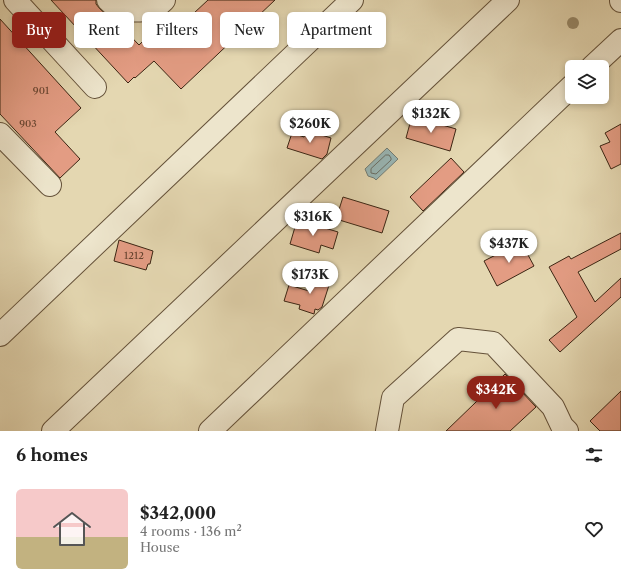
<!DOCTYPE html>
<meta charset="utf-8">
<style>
:root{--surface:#fff;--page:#f2f2f2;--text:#222;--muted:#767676;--accent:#8f2418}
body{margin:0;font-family:"Libre Caslon Text",serif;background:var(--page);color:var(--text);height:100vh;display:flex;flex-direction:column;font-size:15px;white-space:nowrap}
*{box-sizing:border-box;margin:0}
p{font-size:13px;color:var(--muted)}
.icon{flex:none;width:22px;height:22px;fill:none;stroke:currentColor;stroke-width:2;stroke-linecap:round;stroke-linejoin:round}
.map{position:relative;height:431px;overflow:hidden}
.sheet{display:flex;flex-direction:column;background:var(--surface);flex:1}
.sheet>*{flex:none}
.banner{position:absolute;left:12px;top:12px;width:400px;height:36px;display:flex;gap:8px}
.fabs{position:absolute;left:565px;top:60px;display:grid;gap:8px}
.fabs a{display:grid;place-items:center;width:44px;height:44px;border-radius:6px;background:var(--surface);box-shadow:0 2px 6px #0003;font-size:20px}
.price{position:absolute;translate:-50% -34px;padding:0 9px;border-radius:14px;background:#fff;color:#222;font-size:13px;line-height:26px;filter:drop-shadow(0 1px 2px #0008)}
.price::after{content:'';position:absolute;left:50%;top:24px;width:12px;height:9px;margin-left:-6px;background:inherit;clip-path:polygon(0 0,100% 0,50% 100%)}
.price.current{background:var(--accent);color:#fff}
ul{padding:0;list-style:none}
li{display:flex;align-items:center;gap:12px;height:100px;padding:0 16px}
li span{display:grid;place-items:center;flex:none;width:112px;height:80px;border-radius:6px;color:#555}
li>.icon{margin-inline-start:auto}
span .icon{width:48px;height:48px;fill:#fffc;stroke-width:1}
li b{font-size:17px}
h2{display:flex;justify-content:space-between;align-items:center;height:48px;padding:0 16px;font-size:17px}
.tag{padding:0 14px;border-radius:6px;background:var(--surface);box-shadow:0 2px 6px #0003;font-size:14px;line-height:36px}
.tag.current{background:var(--accent);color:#fff}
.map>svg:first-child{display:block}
.water{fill:#99b7b6;stroke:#737d75}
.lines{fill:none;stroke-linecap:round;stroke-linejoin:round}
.shore{stroke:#6a6e64;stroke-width:1}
.building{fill:#e39c83;stroke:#3b2513}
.minor-casing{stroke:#65523a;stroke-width:24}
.minor{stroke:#ede5cc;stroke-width:22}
.tree{fill:#988a6a}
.labels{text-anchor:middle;stroke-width:4;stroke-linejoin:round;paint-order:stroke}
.number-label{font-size:10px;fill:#65432f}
</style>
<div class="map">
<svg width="621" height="431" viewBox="0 0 621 431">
<rect width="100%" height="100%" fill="#e4d7b1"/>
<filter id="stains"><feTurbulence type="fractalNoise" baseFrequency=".005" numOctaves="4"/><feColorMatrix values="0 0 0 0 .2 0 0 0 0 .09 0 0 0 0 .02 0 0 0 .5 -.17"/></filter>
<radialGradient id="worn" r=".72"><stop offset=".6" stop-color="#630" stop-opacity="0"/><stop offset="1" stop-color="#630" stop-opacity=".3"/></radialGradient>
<path class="water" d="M387,148L398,159L376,180L374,178L368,176L365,169Z"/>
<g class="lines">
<path class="shore" d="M386,155H389L391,158V160L376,174L371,173V169Z"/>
</g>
<g class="building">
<path d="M51,0H96V4L100,9L107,15L115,20L139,45L169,16L179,27L208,0H275L181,89L154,61L135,78L134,77L128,83Z"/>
<path d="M0,19L81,108L55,132L80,159L60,178L0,114Z"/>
<path d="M412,116L456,129L450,151L406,138Z"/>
<path d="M621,124V164L611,169L600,146L610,142L605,133Z"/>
<path d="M306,130L331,138L327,154L322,159L287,148L292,133L304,137Z"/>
<path d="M451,158L464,172L423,211L410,197Z"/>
<path d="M343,197L389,211L382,233L336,219Z"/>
<path d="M299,220L338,232L333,249L321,245L319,253L290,244L295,227H297Z"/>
<path d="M621,233V249L578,272L595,302L621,278V297L560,352L549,340L577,317L549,267L569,256L571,259Z"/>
<path d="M119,240L153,251L150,264H148L146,270L114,261Z"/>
<path d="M521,242L534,266L497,286L484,261Z"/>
<path d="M315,274L331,279L322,307L318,310L315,309L314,314L299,309L300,305L284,301L289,285L309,291Z"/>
<path d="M505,374L536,407L510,431H446Z"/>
<path d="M621,391V431H600L590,421Z"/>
</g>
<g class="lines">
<defs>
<g id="minor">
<path d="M15,0L95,87"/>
<path d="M108,0C121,14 136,10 153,10L164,0"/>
<path d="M621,0V1"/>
<path d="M592,67L621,40"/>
<path d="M0,134L50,185"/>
<path d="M0,335L352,0"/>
<path d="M53,431L508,0"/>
<path d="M210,431L572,86"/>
<path d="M387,431L393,398L458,339L493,343L553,407L562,426L567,431"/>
</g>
</defs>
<use href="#minor" class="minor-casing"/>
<use href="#minor" class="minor"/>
</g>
<circle class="tree" cx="573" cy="23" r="6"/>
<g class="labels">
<g class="number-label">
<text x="41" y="94">901</text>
<text x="28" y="127">903</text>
<text x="134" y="259">1212</text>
</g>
</g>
<rect width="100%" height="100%" filter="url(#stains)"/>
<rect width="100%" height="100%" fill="url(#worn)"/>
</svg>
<div class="fabs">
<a><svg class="icon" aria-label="layers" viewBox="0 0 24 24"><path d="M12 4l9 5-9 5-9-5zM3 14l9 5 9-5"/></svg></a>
</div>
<b class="price" style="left:431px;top:134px">$132K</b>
<b class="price" style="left:310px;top:144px">$260K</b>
<b class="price" style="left:313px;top:237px">$316K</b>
<b class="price" style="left:509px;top:264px">$437K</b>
<b class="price" style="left:310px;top:295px">$173K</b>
<b class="price current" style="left:496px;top:410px">$342K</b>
<div class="banner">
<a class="tag current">Buy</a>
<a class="tag">Rent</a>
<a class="tag">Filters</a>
<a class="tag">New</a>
<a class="tag">Apartment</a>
</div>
</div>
<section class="sheet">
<h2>6 homes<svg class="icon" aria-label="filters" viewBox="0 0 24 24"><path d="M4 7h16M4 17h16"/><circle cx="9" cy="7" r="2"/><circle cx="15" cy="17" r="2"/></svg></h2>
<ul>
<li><span style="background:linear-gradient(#f6c9c9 60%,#c2b280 0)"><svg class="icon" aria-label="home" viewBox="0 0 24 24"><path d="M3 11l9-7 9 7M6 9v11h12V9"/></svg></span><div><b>$342,000</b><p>4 rooms · 136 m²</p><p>House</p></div><svg class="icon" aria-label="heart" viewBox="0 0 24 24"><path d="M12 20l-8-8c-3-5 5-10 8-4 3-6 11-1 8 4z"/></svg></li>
</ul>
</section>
